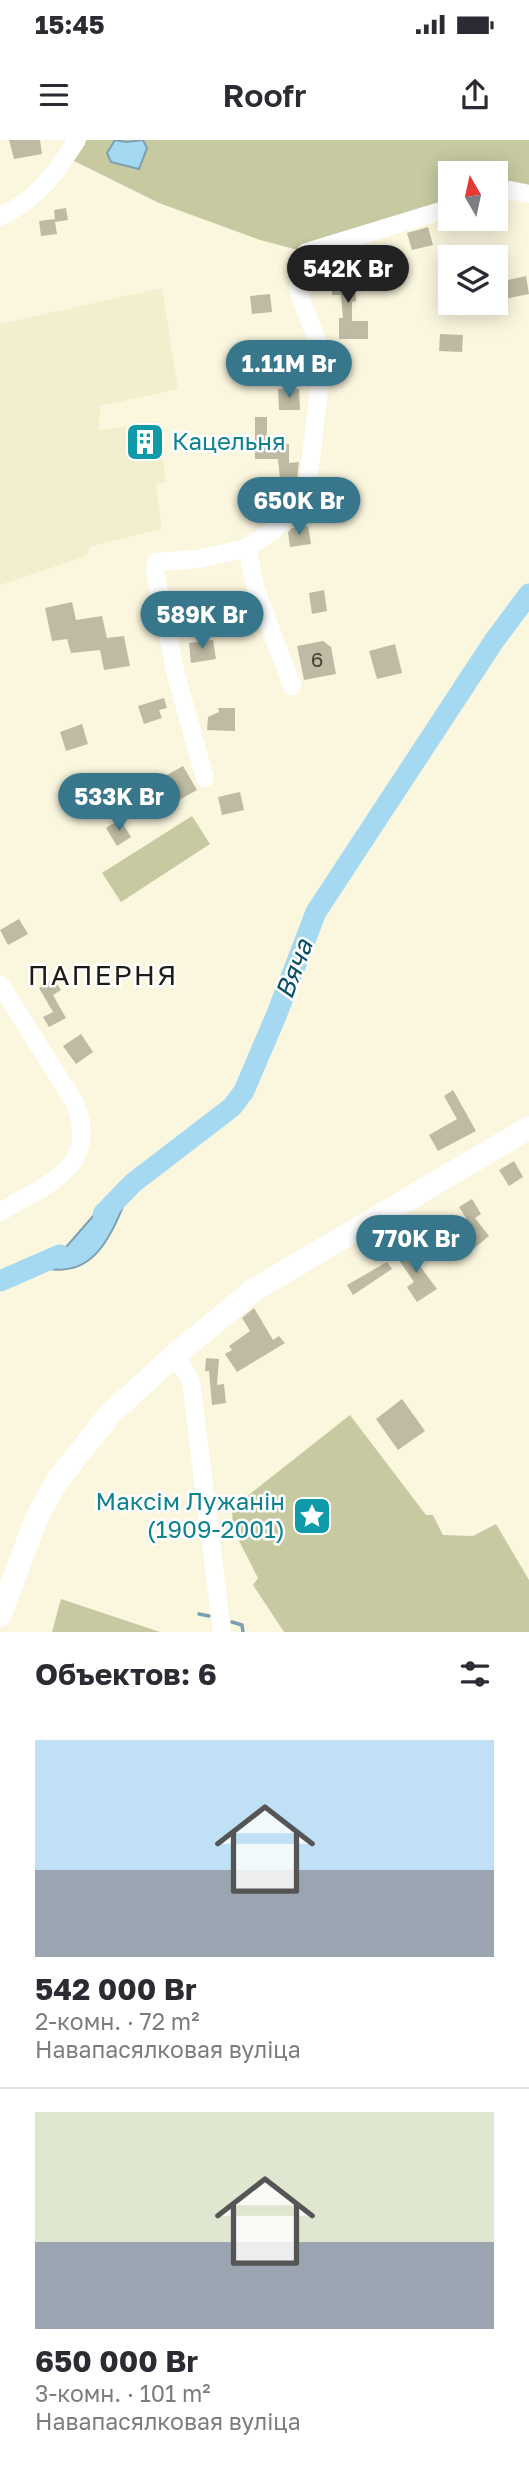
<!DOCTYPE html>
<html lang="ru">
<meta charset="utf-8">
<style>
:root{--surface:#fff;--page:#f7f7f7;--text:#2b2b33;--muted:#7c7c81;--line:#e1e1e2;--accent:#38778b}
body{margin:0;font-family:"Golos Text",sans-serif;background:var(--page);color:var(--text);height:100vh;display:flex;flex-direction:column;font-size:26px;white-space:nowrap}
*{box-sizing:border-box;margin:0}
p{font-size:23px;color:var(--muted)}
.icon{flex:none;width:38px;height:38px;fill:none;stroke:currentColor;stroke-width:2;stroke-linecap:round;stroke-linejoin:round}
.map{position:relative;height:1492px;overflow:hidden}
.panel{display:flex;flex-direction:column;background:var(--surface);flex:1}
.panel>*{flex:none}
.needle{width:46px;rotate:351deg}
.fabs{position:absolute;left:438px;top:21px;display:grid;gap:14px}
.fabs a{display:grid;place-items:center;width:70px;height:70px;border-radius:0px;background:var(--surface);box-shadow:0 4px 18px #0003;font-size:35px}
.price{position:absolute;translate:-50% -60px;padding:0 16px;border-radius:24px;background:var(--accent);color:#fff;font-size:23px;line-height:46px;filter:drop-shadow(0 2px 4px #0008)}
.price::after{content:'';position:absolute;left:50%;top:42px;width:21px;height:16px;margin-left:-10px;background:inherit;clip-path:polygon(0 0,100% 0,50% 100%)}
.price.current{background:#222;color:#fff}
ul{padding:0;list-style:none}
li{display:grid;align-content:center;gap:14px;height:371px;padding:0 35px}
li+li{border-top:2px solid var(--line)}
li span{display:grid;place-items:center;height:217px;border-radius:0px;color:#555}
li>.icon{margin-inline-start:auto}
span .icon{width:126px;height:126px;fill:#fffc;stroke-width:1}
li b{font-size:30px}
h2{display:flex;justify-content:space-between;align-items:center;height:84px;padding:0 35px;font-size:30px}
.status{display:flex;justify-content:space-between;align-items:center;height:49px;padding:0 35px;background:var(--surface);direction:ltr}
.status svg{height:19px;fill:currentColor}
header{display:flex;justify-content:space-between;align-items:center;height:91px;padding:0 35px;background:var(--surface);font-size:32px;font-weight:600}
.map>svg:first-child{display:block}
.built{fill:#f3eece}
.green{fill:#c7c9a1}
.water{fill:#a5d9f2;stroke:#7ca0af;stroke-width:2}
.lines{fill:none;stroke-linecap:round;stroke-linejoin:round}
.stream{stroke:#7ca0af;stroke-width:3.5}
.river{stroke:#a5d9f2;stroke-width:21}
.building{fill:#bebaa3}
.minor{stroke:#fff;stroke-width:18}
.major{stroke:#fff;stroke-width:23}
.labels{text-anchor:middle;stroke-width:5;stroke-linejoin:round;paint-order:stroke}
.number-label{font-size:21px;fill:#464438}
.culture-label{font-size:24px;fill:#0d838f;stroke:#fff;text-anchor:start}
.water-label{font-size:26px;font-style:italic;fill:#094f68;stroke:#fff}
.quarter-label{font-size:28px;letter-spacing:2px;fill:#1e1c14;stroke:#fff}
</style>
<div class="status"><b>15:45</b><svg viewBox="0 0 49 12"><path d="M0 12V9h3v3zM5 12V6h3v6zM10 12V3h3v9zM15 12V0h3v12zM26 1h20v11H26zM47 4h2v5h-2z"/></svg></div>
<header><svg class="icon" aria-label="menu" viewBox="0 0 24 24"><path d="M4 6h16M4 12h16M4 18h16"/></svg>Roofr<svg class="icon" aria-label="share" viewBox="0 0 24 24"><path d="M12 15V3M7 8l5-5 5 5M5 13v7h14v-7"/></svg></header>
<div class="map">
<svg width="529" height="1492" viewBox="0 0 529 1492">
<rect width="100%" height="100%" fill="#fbf7df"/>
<path class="built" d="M162,148L178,249L100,266L99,290L158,282L166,342L156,344L162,389L91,406L86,416L0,445V184Z"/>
<g class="green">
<path d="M77,0H529V54H495V33H450V68L306,112L260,100L159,63L66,17Z"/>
<path d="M192,676L210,704L121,762L102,733Z"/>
<path d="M350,1275L426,1375H433L443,1395L473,1396L496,1384L529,1440V1492H284L253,1445L258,1438L233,1389L232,1368Z"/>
<path d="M61,1459L160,1492H52Z"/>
</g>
<g class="water">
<path d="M115,0L126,2L143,0L147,8L139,29L111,22L107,13Z"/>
<path d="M133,1043C113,1088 98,1147 34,1125L67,1106L100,1068Z"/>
</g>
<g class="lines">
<g class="stream">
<path d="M199,1474L209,1476"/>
<path d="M232,1482L242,1485L243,1492"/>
</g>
<g class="river">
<path d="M103,1074L133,1043L232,967L244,951L276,876L316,772L494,501L529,454"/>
<path d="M0,1141L60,1115"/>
</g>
</g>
<g class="building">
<path d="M9,0H40L42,14L14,19Z"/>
<path d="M66,68L68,80L55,82L57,94L41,96L39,81L55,79L54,70Z"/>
<path d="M471,79H505L506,82L473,90Z"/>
<path d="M428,87L433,105L412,110L407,93Z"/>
<path d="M354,129L356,161L352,162V181H368V199H339V178H343L341,155H332L331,130Z"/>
<path d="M526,136L529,154L495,161V143Z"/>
<path d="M270,154L272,172L252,174L250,156Z"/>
<path d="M440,194L463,195L462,212L439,211Z"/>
<path d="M278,249H299L300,270H279Z"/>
<path d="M255,277H267V304H289V323L299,322L297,339L280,340L278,319H255Z"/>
<path d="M151,286L155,315L140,317L136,289Z"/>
<path d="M308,386L311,404L290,407L288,392L292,388Z"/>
<path d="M324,450L327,471L312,474L309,453Z"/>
<path d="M209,459L211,475L188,478L186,462Z"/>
<path d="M72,462L76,480L102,476L107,498L124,496L130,526L104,530L100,510L71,513L67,499L52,501L45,468Z"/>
<path d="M213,500L216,519L191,523L189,503Z"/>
<path d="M323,501L331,507L336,534L304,540L297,506Z"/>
<path d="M395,504L402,533L377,539L369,511Z"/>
<path d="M164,558L167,568L159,570L162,578L144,584L138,566Z"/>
<path d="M218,568H235V591L207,590L208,577L219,572Z"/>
<path d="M82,584L88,604L66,611L60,592Z"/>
<path d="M183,626L197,650L172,664L158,640Z"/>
<path d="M240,652L244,670L222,675L218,657Z"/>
<path d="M120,679L131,697L117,706L106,688Z"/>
<path d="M19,779L28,794L8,805L0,790Z"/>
<path d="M54,839L61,850L53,855L66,878L49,887L43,877L53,872L39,848Z"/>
<path d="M81,894L93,912L76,924L63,906Z"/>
<path d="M453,950L476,991L438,1011L429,995L457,979L444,956Z"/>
<path d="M514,1021L523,1037L509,1046L499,1030Z"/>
<path d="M472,1059L481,1074L475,1078L489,1096L472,1110L463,1099L474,1091L459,1067Z"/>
<path d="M405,1106L437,1149L417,1162L407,1147L414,1142L394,1113Z"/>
<path d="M387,1122L392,1129L353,1155L347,1145Z"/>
<path d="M254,1168L273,1200L279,1196L285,1203L237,1232L225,1214L232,1210L229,1206L250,1191L242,1178Z"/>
<path d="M206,1218L219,1219L217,1245L224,1244L226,1263L212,1265L209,1231H205Z"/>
<path d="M402,1259L425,1291L398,1310L376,1279Z"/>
</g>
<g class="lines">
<g class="minor">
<path d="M495,54L510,50L529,54"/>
<path d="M0,77C36,60 56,33 77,0"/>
<path d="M247,408L256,450L292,546"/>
<path d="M205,638L176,535L155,432L156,422L198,419L247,408L274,390L296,366L308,342L321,234L320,208L299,154L298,137L306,112L450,68"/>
<path d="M0,844L75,963C101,1028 46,1044 0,1072"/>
<path d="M175,1215L191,1242L222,1492"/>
</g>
<path class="major" d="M0,1475L37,1377L57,1341L110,1274L175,1215L254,1150L529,988"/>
</g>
<defs>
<symbol id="building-square" viewBox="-11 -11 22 22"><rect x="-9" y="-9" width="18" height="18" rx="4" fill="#0f9aa8" stroke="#fff"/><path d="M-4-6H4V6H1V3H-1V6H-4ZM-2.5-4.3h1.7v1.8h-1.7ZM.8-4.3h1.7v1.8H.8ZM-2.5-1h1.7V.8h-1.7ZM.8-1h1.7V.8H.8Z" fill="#fff"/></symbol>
<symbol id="sight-square" viewBox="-11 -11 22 22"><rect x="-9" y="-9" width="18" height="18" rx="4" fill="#0f9aa8" stroke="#fff"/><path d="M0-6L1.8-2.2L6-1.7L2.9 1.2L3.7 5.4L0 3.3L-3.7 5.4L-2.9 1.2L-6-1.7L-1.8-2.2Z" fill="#fff"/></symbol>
</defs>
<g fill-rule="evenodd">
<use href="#building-square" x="123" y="280" width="44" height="44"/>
<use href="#sight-square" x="290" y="1354" width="44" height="44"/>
</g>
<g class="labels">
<g class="number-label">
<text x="317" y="527">6</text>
</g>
<g class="culture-label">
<text x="172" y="310">Кацельня</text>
<text x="285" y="1370" text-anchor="end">Максiм Лужанiн<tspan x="285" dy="28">(1909-2001)</tspan></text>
</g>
<g class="water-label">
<text transform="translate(294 829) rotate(-69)" y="9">Вяча</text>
</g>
<g class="quarter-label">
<text x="103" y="845">ПАПЕРНЯ</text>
</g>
</g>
</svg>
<div class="fabs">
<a><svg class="needle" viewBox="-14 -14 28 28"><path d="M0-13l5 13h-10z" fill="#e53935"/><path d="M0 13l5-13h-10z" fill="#7c7c81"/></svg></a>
<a><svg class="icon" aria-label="layers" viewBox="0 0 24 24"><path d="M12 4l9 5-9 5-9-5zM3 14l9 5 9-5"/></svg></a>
</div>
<b class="price current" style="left:348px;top:165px">542K Br</b>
<b class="price" style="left:289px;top:260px">1.11M Br</b>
<b class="price" style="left:299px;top:397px">650K Br</b>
<b class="price" style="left:202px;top:511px">589K Br</b>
<b class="price" style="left:119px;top:693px">533K Br</b>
<b class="price" style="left:416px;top:1135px">770K Br</b>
</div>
<section class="panel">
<h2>Объектов: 6<svg class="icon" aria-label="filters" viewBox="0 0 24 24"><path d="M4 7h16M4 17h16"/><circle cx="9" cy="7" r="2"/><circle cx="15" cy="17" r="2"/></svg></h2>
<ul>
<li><span style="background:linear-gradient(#bfe0f5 60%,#9aa5b1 0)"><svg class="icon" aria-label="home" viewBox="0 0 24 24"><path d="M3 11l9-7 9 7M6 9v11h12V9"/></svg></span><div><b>542 000 Br</b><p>2-комн. · 72 m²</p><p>Навапасялковая вуліца</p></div></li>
<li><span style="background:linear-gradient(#dfe7d0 60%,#9aa5b1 0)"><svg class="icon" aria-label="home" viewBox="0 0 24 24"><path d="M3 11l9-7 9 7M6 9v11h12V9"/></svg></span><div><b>650 000 Br</b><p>3-комн. · 101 m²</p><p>Навапасялковая вуліца</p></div></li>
</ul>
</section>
